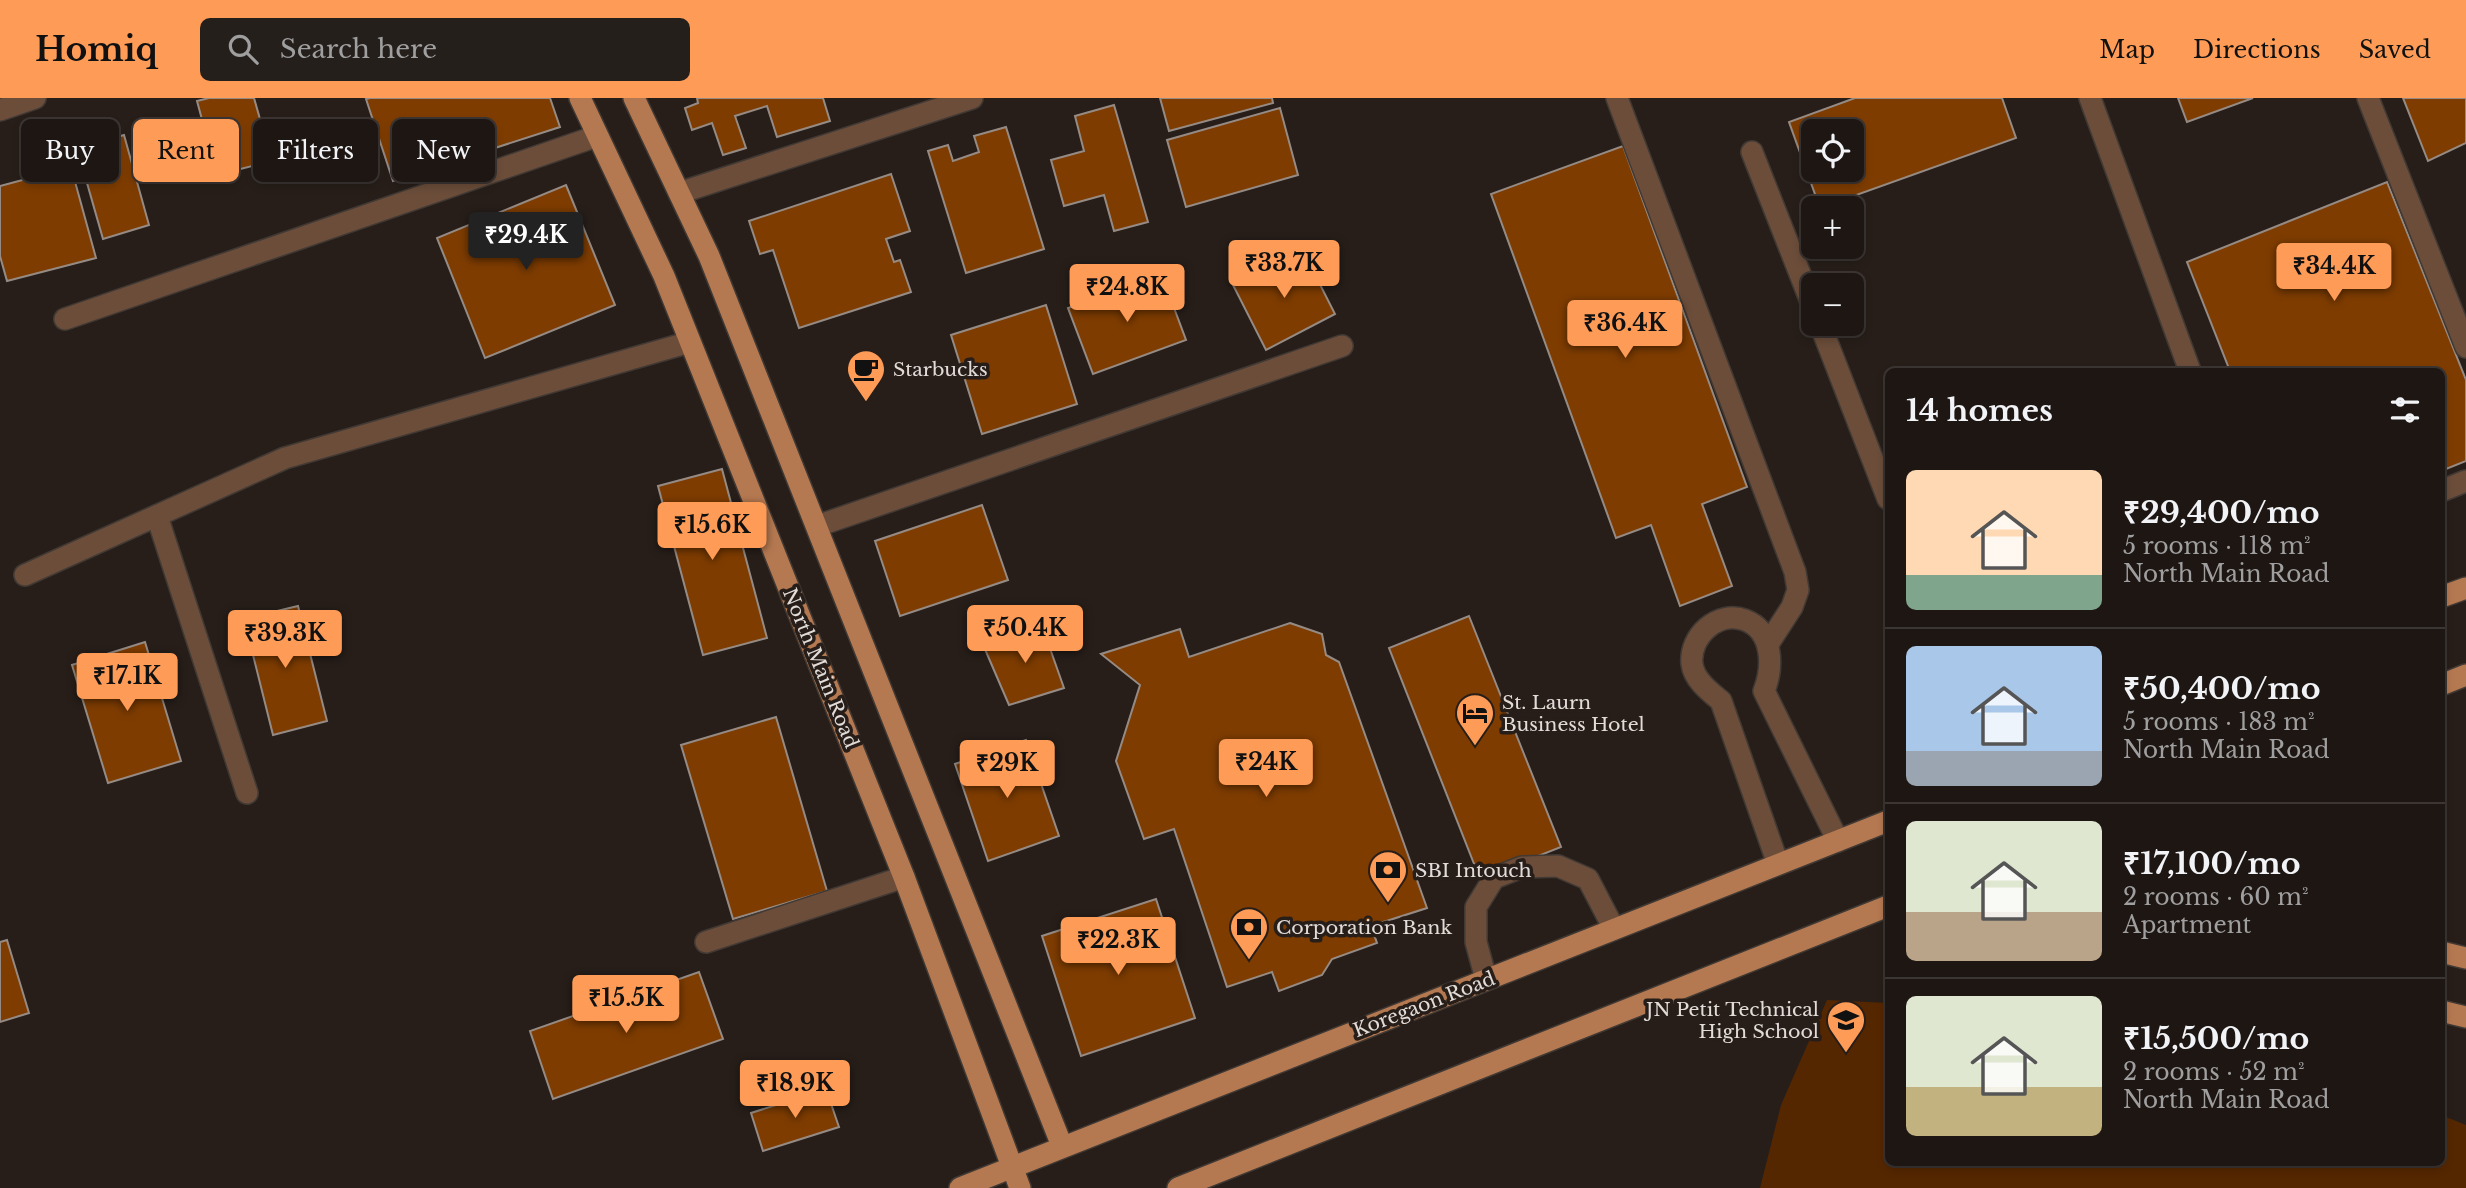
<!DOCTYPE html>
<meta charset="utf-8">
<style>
:root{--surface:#1d1613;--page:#251f1c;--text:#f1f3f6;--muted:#a09fa0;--line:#3b3533;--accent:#fe9c57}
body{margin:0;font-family:"Libre Baskerville",serif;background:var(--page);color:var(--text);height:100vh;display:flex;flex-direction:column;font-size:26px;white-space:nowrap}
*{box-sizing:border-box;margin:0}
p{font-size:23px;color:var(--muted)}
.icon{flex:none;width:38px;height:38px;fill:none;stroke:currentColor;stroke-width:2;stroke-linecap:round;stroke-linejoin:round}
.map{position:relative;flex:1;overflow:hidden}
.details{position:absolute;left:1885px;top:270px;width:560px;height:798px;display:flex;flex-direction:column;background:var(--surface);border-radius:10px;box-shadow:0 4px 10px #0003,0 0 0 2px var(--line)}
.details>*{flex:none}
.guide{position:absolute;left:21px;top:21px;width:665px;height:63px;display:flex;gap:14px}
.controls{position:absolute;left:1801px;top:21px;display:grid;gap:14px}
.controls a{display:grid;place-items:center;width:63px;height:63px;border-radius:10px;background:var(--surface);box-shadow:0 4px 10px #0003,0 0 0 2px var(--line);font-size:35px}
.price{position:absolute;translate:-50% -60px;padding:0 16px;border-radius:7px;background:var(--accent);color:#111;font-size:23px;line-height:46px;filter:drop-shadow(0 2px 4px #0008)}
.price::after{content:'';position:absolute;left:50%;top:42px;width:21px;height:16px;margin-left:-10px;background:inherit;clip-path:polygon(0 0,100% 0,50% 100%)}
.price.selected{background:#222;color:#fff}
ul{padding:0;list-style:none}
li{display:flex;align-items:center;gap:21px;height:175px;padding:0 21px}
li+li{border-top:2px solid var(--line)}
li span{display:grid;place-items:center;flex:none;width:196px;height:140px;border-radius:10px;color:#555}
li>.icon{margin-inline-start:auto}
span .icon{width:84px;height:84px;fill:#fffc;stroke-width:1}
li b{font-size:30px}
h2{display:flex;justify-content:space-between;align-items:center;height:84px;padding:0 21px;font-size:30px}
.chip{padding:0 24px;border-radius:10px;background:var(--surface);box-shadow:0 4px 10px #0003,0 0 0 2px var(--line);font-size:24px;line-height:63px}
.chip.selected{background:var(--accent);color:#111}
header{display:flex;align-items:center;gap:42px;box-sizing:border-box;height:98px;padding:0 35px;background:var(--accent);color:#111}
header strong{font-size:33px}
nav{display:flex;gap:38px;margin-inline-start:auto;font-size:24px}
.search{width:490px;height:63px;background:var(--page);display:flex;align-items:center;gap:18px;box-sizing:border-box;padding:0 24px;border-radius:10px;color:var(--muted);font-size:26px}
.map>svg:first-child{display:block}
.green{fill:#552700}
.building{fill:#7e3c00;stroke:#968b84;stroke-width:2;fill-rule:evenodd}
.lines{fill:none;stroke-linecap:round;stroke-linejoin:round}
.minor-casing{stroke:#413934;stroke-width:24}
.major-casing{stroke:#413934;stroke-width:24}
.minor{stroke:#6b4d3a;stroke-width:21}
.major{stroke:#b57951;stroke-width:21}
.labels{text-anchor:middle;stroke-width:7;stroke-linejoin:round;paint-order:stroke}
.poi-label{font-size:19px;fill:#e2dcd9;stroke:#271e19;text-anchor:start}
.street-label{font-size:19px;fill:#e2dcd9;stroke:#271e19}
</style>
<header>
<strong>Homiq</strong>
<div class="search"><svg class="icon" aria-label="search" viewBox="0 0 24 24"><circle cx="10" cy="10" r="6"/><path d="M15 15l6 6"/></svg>Search here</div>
<nav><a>Map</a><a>Directions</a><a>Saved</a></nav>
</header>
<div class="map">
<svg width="2466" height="1090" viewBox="0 0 2466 1090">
<rect width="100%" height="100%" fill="#271e19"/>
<path class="green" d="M1827,902L1888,905V1064H2441V1017L2466,1027V1090H1760L1781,1007Z"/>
<g class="building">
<path d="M209,0H254L272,63L217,77L197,3Z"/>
<path d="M370,0H550L560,29L393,83L366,1Z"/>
<path d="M697,0H823L830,23L777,39L767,8L735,18L746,50L723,57L712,25L692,32L685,10L698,5Z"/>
<path d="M1160,0H1272L1273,5L1169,33Z"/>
<path d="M1855,0H2002L2016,40L1820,110L1789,24ZM1813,33H1852V72H1813Z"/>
<path d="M2178,0H2253L2187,24Z"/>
<path d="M2403,0H2466V45L2428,63Z"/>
<path d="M1114,7L1148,124L1114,133L1104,97L1064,108L1051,62L1084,53L1075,18Z"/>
<path d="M1280,10L1298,77L1186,109L1167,42Z"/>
<path d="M1006,29L1044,151L966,175L928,53L948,47L953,63L979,54L974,38Z"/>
<path d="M124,37L149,127L103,141L77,50Z"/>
<path d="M1623,48L1747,389L1702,406L1732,488L1680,508L1651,427L1616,440L1491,96Z"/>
<path d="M71,69L96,160L7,183L0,158V88Z"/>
<path d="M891,76L910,133L886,141L894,164L900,162L911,194L799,230L773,152L760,156L749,123Z"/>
<path d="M2387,84L2466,282V363L2441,373V273H2230L2187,164Z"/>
<path d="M566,87L615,207L485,260L437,140Z"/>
<path d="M1302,151L1335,216L1266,252L1233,187Z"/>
<path d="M1161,175L1186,242L1093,276L1068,210Z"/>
<path d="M1046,207L1077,306L982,336L951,237Z"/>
<path d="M722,371L767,540L703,557L658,388Z"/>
<path d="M982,407L1008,482L900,518L875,443Z"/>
<path d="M298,508L327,623L273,637L244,521Z"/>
<path d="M1469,518L1561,749L1480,781L1389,550Z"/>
<path d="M1041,525L1064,590L1009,607L984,549Z"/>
<path d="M1290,525L1322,536L1326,557L1339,564L1427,810L1371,828L1377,845L1332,861L1322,877L1279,893L1272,874L1227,889L1174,731L1144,741L1116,663L1140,587L1101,556L1180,531L1189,559Z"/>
<path d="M145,544L181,663L108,685L72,567Z"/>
<path d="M776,619L827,793L733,821L681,647Z"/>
<path d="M1026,642L1059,738L988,763L955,666Z"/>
<path d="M1156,801L1195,920L1081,958L1042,838Z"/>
<path d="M7,842L29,915L0,924V844Z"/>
<path d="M699,874L723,941L553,1001L530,933Z"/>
<path d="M826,991L839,1029L763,1053L751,1015Z"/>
</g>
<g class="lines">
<defs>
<g id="minor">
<path d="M1617,0L1795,474L1798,492L1792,509L1768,546"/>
<path d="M2090,0L2190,273"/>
<path d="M2368,0L2466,249"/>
<path d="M0,12L35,0"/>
<path d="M1752,54L1813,209"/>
<path d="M679,95L972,0"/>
<path d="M65,221L597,38"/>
<path d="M1820,226L1888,401"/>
<path d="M2441,393L2466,383"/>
<path d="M157,418L247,695"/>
<path d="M817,428L1342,248"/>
<path d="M25,477L285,360L690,244"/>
<path d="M1778,766L1721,603C1710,594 1694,582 1692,566C1689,538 1718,512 1745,522C1774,533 1773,570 1764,593L1838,743"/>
<path d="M706,844L904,779"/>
<path d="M1486,881L1476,844V809L1494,780L1522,769L1558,768L1588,781L1614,831"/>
</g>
<g id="major">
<path d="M580,0L664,178L904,779L1020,1090"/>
<path d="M634,0L709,158L1062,1048"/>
<path d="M2441,499L2466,490"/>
<path d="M2441,587L2466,577"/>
<path d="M2441,854L2466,860"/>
<path d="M2441,913L2466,919"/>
<path d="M960,1090L1888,723"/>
<path d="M1178,1090L1888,808"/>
</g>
</defs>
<use href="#minor" class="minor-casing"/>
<use href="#major" class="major-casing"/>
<use href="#minor" class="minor"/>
<use href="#major" class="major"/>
</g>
<defs>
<symbol id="cafe-pin" viewBox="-11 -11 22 30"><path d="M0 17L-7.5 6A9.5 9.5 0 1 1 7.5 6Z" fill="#fe9c57" stroke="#271e19"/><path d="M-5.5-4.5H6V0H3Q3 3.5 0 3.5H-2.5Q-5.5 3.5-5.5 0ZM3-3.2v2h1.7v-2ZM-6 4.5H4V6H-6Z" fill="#111"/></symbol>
<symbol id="hotel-pin" viewBox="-11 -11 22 30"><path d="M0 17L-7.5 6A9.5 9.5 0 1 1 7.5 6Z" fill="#fe9c57" stroke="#271e19"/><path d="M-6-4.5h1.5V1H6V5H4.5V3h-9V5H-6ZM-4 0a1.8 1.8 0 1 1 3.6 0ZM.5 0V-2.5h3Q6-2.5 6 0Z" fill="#111"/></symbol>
<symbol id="bank-pin" viewBox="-11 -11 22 30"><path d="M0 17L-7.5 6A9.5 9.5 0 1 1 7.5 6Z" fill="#fe9c57" stroke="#271e19"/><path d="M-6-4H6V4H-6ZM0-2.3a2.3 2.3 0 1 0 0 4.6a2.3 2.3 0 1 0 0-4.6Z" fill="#111"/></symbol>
<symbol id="school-pin" viewBox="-11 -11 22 30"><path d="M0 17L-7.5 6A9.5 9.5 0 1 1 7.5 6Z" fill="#fe9c57" stroke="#271e19"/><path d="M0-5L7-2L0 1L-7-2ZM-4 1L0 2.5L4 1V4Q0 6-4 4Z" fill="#111"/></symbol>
</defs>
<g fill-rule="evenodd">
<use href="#cafe-pin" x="844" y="249" width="44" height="60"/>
<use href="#hotel-pin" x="1453" y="593" width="44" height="60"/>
<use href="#bank-pin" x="1366" y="750" width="44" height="60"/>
<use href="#bank-pin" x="1227" y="807" width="44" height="60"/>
<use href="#school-pin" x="1824" y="900" width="44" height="60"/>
</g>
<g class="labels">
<g class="poi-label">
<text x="893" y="278">Starbucks</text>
<text x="1502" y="611">St. Laurn<tspan x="1502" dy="22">Business Hotel</tspan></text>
<text x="1415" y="779">SBI Intouch</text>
<text x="1276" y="836">Corporation Bank</text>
<text x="1819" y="918" text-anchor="end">JN Petit Technical<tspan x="1819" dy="22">High School</tspan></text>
</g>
<g class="street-label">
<text transform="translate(821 570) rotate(68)" y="7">North Main Road</text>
<text transform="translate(1424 906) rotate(-21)" y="7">Koregaon Road</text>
</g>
</g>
</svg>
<div class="controls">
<a><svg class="icon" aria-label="locate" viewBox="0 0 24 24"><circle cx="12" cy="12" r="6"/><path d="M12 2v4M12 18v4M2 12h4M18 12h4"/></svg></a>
<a>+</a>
<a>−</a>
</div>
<b class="price selected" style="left:526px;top:174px">₹29.4K</b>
<b class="price" style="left:1284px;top:202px">₹33.7K</b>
<b class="price" style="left:2334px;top:205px">₹34.4K</b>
<b class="price" style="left:1127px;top:226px">₹24.8K</b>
<b class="price" style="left:1625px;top:262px">₹36.4K</b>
<b class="price" style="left:712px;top:464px">₹15.6K</b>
<b class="price" style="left:1025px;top:567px">₹50.4K</b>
<b class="price" style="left:285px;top:572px">₹39.3K</b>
<b class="price" style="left:127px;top:615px">₹17.1K</b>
<b class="price" style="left:1266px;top:701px">₹24K</b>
<b class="price" style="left:1007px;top:702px">₹29K</b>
<b class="price" style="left:1118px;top:879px">₹22.3K</b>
<b class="price" style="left:626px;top:937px">₹15.5K</b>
<b class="price" style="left:795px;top:1022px">₹18.9K</b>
<div class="guide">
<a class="chip">Buy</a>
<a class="chip selected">Rent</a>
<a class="chip">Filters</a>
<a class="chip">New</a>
</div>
<section class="details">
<h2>14 homes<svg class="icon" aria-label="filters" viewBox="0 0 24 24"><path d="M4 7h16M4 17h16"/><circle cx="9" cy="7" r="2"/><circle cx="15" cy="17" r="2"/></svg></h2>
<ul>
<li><span style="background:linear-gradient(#ffd9b3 75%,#7fa58c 0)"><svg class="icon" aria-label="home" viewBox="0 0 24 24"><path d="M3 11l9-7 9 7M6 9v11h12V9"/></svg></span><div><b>₹29,400/mo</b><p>5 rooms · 118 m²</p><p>North Main Road</p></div></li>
<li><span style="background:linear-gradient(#a9c7e8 75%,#9aa5b1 0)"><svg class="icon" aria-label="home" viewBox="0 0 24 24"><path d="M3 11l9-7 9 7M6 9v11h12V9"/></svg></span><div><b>₹50,400/mo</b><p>5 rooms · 183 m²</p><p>North Main Road</p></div></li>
<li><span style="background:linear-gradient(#dfe7d0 65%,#b9a48a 0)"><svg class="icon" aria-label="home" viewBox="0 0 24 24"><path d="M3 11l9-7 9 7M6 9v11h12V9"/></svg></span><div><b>₹17,100/mo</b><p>2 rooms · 60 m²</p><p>Apartment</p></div></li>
<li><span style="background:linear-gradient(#dfe7d0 65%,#c2b280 0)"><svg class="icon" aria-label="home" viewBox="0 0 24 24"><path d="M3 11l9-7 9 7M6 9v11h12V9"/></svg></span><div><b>₹15,500/mo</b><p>2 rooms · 52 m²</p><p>North Main Road</p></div></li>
</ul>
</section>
</div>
